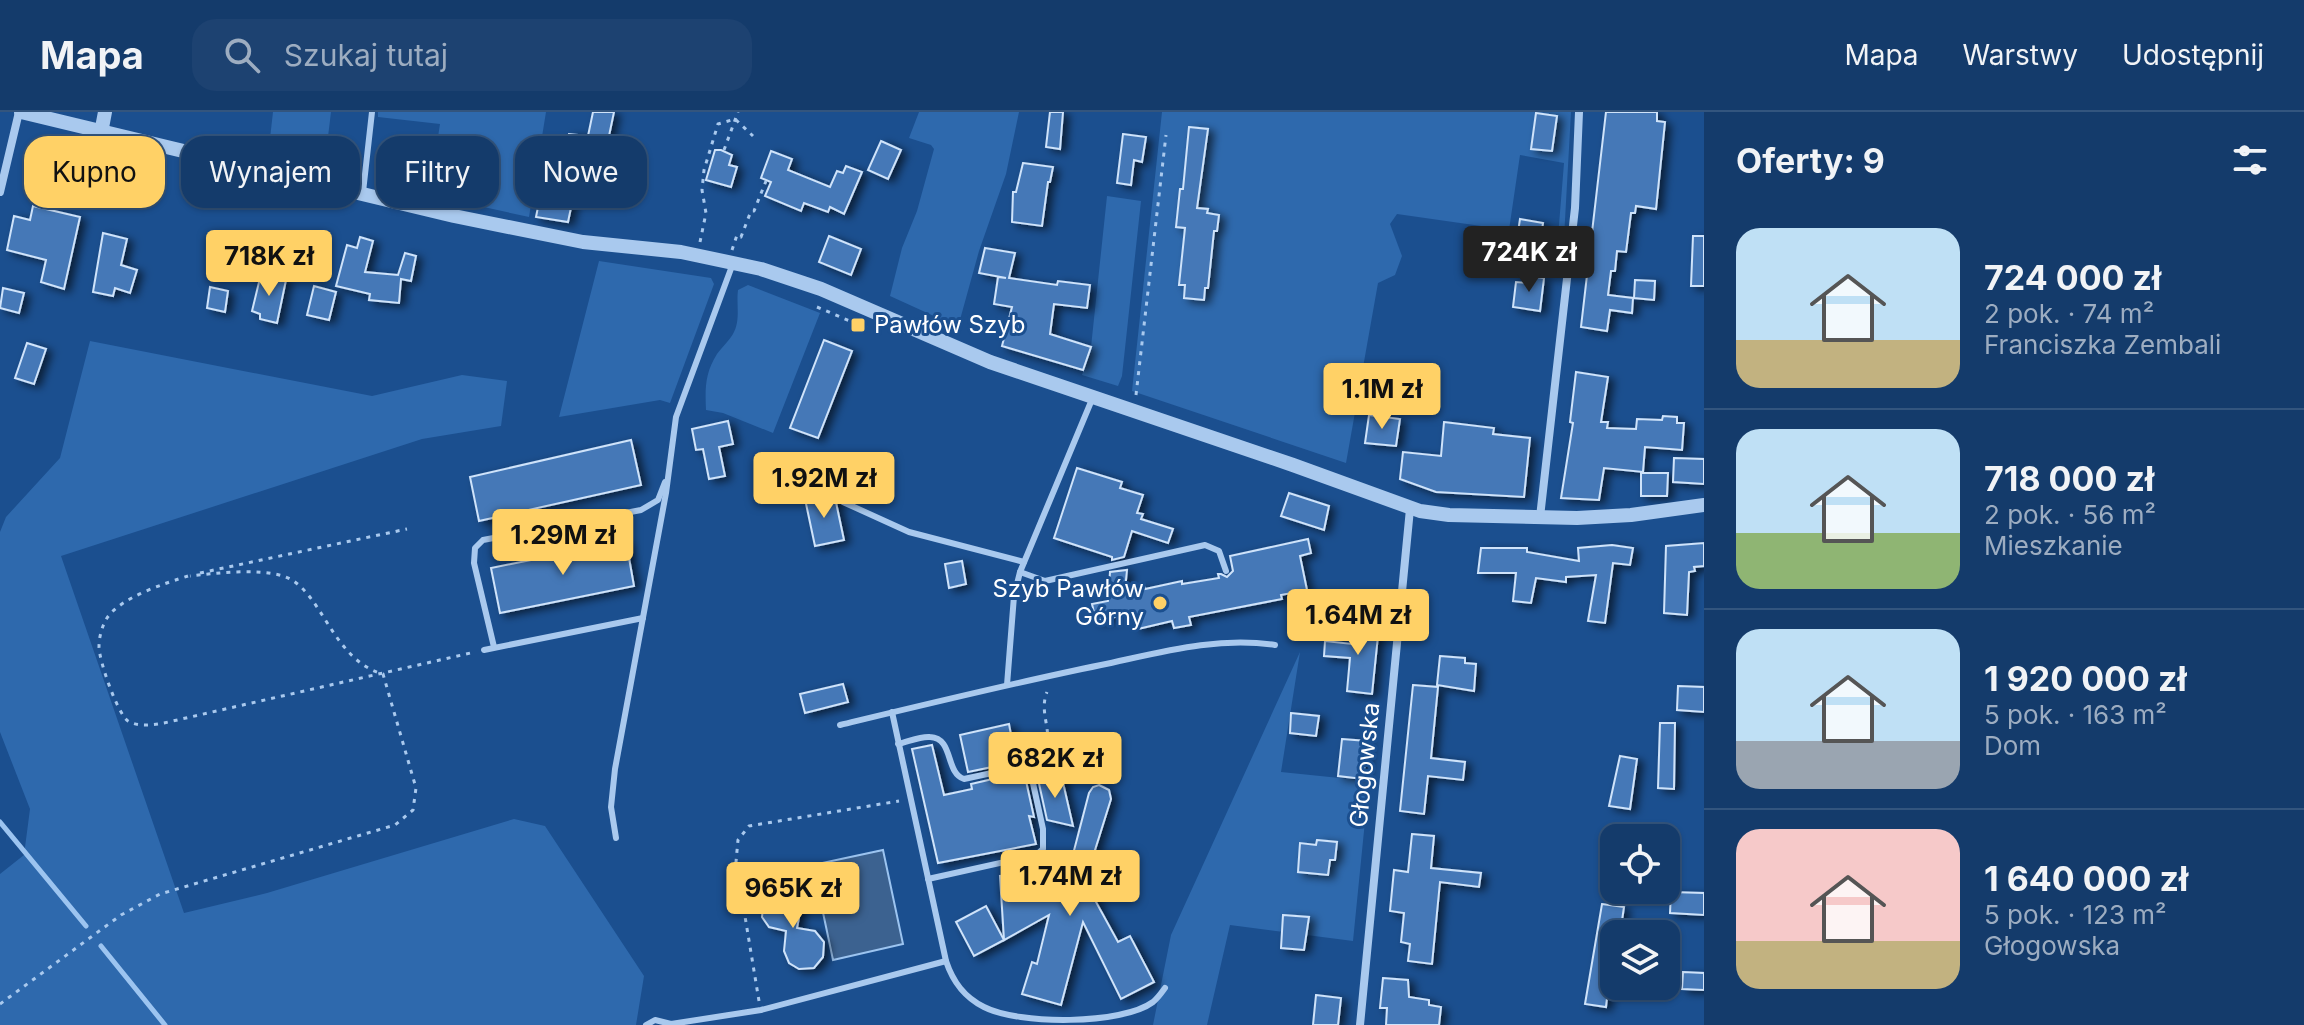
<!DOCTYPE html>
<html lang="pl">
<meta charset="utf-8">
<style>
:root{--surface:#143b6b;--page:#1d4271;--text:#f1f3f6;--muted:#9dadc1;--line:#33557e;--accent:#ffd166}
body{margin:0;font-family:Inter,sans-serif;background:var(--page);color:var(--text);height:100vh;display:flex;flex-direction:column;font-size:30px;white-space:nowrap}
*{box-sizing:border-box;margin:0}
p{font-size:26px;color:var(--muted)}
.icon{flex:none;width:44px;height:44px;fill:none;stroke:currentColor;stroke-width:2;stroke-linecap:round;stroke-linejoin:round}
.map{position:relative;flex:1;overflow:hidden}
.details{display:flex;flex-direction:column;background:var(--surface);width:600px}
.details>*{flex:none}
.guide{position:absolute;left:24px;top:24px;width:760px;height:72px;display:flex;gap:16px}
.buttons{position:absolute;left:1600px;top:712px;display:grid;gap:16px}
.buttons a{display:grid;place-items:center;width:80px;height:80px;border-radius:16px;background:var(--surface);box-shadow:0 2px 6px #0004,0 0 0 2px var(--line);font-size:40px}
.price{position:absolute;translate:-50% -68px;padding:0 18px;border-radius:8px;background:var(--accent);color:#111;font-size:26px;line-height:52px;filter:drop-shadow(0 2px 4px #0008)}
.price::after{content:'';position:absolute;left:50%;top:48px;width:24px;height:18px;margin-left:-12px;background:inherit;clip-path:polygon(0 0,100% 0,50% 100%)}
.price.selected{background:#222;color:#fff}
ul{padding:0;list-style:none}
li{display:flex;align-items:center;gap:24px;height:200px;padding:0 32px}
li+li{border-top:2px solid var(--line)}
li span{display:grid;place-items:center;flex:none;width:224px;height:160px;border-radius:24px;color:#555}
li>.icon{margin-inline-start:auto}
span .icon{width:96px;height:96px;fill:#fffc;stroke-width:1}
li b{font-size:34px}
h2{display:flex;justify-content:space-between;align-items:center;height:96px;padding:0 32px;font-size:34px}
.chip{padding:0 28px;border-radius:24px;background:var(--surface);box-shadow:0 2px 6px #0004,0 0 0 2px var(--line);font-size:28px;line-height:72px}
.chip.selected{background:var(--accent);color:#111}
header{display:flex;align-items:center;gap:48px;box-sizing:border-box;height:112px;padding:0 40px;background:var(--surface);border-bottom:2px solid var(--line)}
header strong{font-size:38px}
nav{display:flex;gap:44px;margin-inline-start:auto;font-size:28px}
.search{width:560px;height:72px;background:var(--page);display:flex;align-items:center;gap:20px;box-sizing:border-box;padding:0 28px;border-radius:24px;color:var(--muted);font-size:30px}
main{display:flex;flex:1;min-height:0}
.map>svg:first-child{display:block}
.green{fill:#2e69ad}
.water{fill:#3c6290;stroke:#9cc4f0;stroke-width:2}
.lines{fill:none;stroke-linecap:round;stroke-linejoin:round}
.stream{stroke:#9cc4f0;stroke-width:5}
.building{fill:#4478b7;stroke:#cfe3fa;stroke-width:2;filter:url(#shadow)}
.path{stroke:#a9c9ee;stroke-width:3;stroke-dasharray:4 6;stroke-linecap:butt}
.service{stroke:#a9c9ee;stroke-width:6}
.minor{stroke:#a9c9ee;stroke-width:8}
.tertiary{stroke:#a9c9ee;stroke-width:14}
.poi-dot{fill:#ffd166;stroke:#1b4f8f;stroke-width:3}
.labels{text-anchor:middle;stroke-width:6;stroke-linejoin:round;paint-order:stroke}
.poi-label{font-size:24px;fill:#fff;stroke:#1b4f8f;text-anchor:start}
.street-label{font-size:24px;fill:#fff;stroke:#1b4f8f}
</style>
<header>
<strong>Mapa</strong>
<div class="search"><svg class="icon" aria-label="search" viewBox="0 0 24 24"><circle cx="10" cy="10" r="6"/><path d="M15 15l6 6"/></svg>Szukaj tutaj</div>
<nav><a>Mapa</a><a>Warstwy</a><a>Udostępnij</a></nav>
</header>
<main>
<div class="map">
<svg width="1704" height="913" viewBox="0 0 1704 913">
<defs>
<filter id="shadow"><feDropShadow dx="5.5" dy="3" stdDeviation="4" flood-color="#0009"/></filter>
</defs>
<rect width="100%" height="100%" fill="#1b4f8f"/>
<g class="green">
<path d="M273,0H331L324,58L268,44Z"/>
<path d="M378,0H546L529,105L429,83L440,12L378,5Z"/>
<path d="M919,0H1019L1006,62L979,139L958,215L890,184L902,136L917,99L934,37L931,33L909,26Z"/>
<path d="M1162,0H1571L1564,126L1558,125L1564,51L1520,43L1509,118L1397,102L1390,112L1402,144L1395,163L1378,171L1346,351L1132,279Z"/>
<path d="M1107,84L1141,89L1122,264L1118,274L1082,263L1091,235Z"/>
<path d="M599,149L711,166L714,172L670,291L660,288L559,305Z"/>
<path d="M748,173L820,201L773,321L723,301L706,298C705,276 705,261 717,242C722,235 729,229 733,222C741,208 736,192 738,178Z"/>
<path d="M90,229L372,284L462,263L507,269L501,314L422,327L61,444L184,801L267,781L514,707L545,714L644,864L636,913H0V762L24,743L30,697L0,620V420L6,405L60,346Z"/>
<path d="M1300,540L1281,660L1369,669L1353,829L1230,813L1207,913H1153L1171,823Z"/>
</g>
<path class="water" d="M883,738L903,832L833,848L813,753Z"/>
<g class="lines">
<g class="stream">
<path d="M0,710L86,814"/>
<path d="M101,834L165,913"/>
</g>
</g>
<g class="building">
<path d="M593,0H614L605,43L591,39L590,43L566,37L569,22L588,24Z"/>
<path d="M1050,0H1063L1060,37L1046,35Z"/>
<path d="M1606,0H1657V9L1665,10L1656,97L1636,94L1635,101H1631L1626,140L1617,139L1615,159H1611L1608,183L1633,186L1632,201L1610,198L1607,219L1581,215Z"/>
<path d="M1536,1L1557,4L1552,39L1531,37Z"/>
<path d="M1189,15L1208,17L1197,96L1208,97L1207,101L1219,103L1217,119H1214L1208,176H1205L1204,188L1184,186L1185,173H1179L1185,116L1176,115L1180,77H1183Z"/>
<path d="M1123,22L1146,25L1142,50L1134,48L1131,73L1117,71Z"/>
<path d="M881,29L901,38L888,67L868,58Z"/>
<path d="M546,38L571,43L563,84L573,86L568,110L536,105L545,61L541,60Z"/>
<path d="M715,38H721L732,43L729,53L737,55L731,75L706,68Z"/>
<path d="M771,39L792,47L788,58L830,75L837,59L843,61L846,54L862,60L844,102L830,95L828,100L804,91L801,99L765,84L771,70L761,66Z"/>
<path d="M44,41L79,49L75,71L39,63Z"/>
<path d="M406,45L430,50L426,81L401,75Z"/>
<path d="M121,48L150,55L145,78L116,70Z"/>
<path d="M1023,51L1053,55L1050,70H1048L1042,114L1012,110L1013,80H1016Z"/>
<path d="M33,94L80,105L64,177L41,170L46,148L7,138L14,104L30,108Z"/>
<path d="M1520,107L1543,111L1538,145L1515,140Z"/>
<path d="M103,121L127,127L121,153L137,158L130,181L115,176L113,184L93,180Z"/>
<path d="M829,124L861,137L851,163L819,150Z"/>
<path d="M1693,124H1704V174H1691Z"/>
<path d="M360,125L373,129L365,160L398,163L405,141L416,144L411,169L401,167L399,191L369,188L370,182L336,174L347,133L357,136Z"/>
<path d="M985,136L1015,141L1009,166L1057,173L1058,169L1090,173L1087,196L1054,192L1050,222L1091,235L1083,258L1002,234L1012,195L994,192L998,165L1006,166L979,161Z"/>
<path d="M261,162L286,168L277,211L260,207V202L252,199Z"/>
<path d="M1528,164L1544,166L1540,199L1513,195L1516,170L1527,171Z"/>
<path d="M1635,168L1655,169L1654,188L1634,186Z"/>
<path d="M314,174L336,180L329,208L307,203Z"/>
<path d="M210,175L228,179L225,200L207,196Z"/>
<path d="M3,176L24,181L19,201L0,196Z"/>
<path d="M824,228L852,239L818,326L790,316Z"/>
<path d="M27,231L46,237L34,272L15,266Z"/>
<path d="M1576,260L1608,265L1601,310H1608L1607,316L1636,317L1637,307L1662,308L1663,304L1677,305V311H1684L1682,338L1645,335L1643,360L1604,356L1599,388L1561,386L1573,311L1570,310Z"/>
<path d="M1369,303L1400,307L1396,334L1365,331Z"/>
<path d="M728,309L733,332L719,335L725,364L709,367L703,337L696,338L692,317Z"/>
<path d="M1444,310L1494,316L1493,322L1530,326L1524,385L1436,380L1400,367L1403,340L1441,344Z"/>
<path d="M631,328L641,373L479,409L470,365Z"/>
<path d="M1674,346L1704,347V372L1673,370Z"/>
<path d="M1077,356L1122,370L1120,376L1143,383L1137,401L1143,402L1141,407L1173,417L1168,431L1132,419L1124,445L1112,448V445L1054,426Z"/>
<path d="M1641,361H1668L1667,384H1641Z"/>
<path d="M834,381L844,428L815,434L805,387Z"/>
<path d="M1289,381L1329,394L1324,418L1281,404Z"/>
<path d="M1308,427L1311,441L1300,444L1307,478L1281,483L1282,487L1189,505L1191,513L1174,516L1172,509L1138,517L1134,501L1096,509L1092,492L1108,489L1110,460L1127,458L1125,478L1144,474L1145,477L1182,469V472L1219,466L1218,462H1221L1227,465L1233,459L1230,444Z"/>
<path d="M626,429L634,474L500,501L491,456Z"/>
<path d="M1704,431V454L1694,455L1695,459L1689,460L1687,503L1664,501L1666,434Z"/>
<path d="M1612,433L1633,436L1630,453L1613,451L1605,511L1588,509L1596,463L1566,465V470L1536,466L1531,491L1513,489L1516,461H1478L1481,436H1527V440L1579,449L1578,436Z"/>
<path d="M962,449L966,472L949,476L945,452Z"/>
<path d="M1354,511L1379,514L1372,582L1347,579L1350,546L1324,544L1325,529L1352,532Z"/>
<path d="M1440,544L1465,546V551L1476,552L1474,579L1437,573Z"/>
<path d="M843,572L848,590L805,601L800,582Z"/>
<path d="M1413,573L1438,575L1431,646L1465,650L1463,668L1428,664L1424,702L1400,699Z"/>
<path d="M1678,574L1704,575V600L1677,598Z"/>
<path d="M1291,601L1319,604L1316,624L1290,621Z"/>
<path d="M1660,611H1675L1674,677L1658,676Z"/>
<path d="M1009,612L1016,650L968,660L960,623Z"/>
<path d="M1342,627L1367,629L1363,667L1338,664Z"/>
<path d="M932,633L944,683L972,677L971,672L1019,661L1021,670L1026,669L1034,705L1029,704L1036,732L938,751L912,637Z"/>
<path d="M1620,644L1637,647L1630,697L1609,694Z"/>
<path d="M1061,662L1073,714L1047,708L1038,667Z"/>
<path d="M1099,673L1109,678L1111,687L1085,770L1118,830L1130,824L1154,870L1121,887L1083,810L1061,893L1022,882L1032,850L1037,852L1049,803L1004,828L1000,764L1033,762L1051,767L1054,764L1061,772L1071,750L1089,681L1093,675Z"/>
<path d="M1412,722L1434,724L1431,756L1481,761L1479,775L1440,770L1432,852L1408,849L1410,832L1401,830L1404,801L1390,799L1394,758L1408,760Z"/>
<path d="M1317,728L1337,730L1335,748H1330L1328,763L1298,760L1300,731L1316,733Z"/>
<path d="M780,778L792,781L799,790L800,800L797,816L815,819L824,830L823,845L814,856L799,857L789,851L784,839L786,819L769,815L762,805L764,787L771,780Z"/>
<path d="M1671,780L1704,781V803L1670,801Z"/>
<path d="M1602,792L1624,795L1620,822H1614L1606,895L1585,892Z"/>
<path d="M986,794L1004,828L974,844L956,810Z"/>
<path d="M1283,803L1309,805L1304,838L1281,836Z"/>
<path d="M1683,860L1704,861V878L1682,877Z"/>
<path d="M1383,866L1408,868L1409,885L1429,888V893L1441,895L1439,913H1386L1387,896H1380Z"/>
<path d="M1316,883L1341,886L1338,913H1313Z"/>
</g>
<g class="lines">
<g class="path">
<path d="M724,38L738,0"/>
<path d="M700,130L706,101L702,78L704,58L718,12L735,7L753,24"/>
<path d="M732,138L737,123L741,125L751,99H754L766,69"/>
<path d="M817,195L871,218"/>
<path d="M1136,283L1166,23"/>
<path d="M200,461L407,417"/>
<path d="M188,464C166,471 121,485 107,506C102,514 99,525 99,535C99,548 117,601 128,609C138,615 152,613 164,611L475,540"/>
<path d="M1039,649C1059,626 1037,604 1047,580"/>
<path d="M759,889L736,750L738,728L749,714L899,689"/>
<path d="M0,892L121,803L160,782L395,713L413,698L416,676L383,562C331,548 322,476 283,464C257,456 217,461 190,464"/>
</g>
<g class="service">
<path d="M363,80L372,0"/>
<path d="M843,390L909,420L1024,450"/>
<path d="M1020,460L1045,469L1205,433L1219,439L1226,459"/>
<path d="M494,535L474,451L475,436L483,428L641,398L658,388L665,370"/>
<path d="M484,538L643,506"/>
<path d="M1007,573L1014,484L1020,460L1093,285"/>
<path d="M892,600L946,849C953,870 964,885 984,895C1019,913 1122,913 1153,890C1158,886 1162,880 1165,876"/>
<path d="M840,613C927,592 1013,571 1101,553C1158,541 1216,524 1275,533"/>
<path d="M898,632C908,630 920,624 930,625C954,626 945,661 964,667L1029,653L1043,717V737L1036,743L928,767"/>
<path d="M616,726L611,695L615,657L666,381L676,305L732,154"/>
<path d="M646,913L655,908L671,912L761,898L946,849"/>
</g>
<g class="minor">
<path d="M0,80L19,0"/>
<path d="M1540,405L1575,96L1579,0"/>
<path d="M1360,913L1410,397"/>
</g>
<g class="tertiary">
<path d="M21,0L454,104L583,130L681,140L761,157L821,177L990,250L1293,353L1420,399L1449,403L1577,406L1631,403L1704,393"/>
<path d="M101,21L105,0"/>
</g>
</g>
<g class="poi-dot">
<rect x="850" y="205" width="16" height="16" rx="4"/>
<circle cx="1160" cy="491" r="8"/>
</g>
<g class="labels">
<g class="poi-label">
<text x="874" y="221">Pawłów Szyb</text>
<text x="1144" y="485" text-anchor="end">Szyb Pawłów<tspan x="1144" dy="28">Górny</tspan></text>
</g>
<g class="street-label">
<text transform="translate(1365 653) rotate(-84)" y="8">Głogowska</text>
</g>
</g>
</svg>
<div class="buttons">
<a><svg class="icon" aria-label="locate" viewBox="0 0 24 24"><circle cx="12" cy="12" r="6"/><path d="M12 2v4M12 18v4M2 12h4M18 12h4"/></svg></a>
<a><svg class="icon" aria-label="layers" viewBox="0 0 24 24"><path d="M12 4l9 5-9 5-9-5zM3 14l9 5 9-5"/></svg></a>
</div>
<b class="price selected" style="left:1529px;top:182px">724K zł</b>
<b class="price" style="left:269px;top:186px">718K zł</b>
<b class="price" style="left:1382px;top:319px">1.1M zł</b>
<b class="price" style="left:824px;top:408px">1.92M zł</b>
<b class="price" style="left:563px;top:465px">1.29M zł</b>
<b class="price" style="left:1358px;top:545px">1.64M zł</b>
<b class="price" style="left:1055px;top:688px">682K zł</b>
<b class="price" style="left:1070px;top:806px">1.74M zł</b>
<b class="price" style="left:793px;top:818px">965K zł</b>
<div class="guide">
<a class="chip selected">Kupno</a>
<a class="chip">Wynajem</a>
<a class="chip">Filtry</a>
<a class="chip">Nowe</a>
</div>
</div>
<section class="details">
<h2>Oferty: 9<svg class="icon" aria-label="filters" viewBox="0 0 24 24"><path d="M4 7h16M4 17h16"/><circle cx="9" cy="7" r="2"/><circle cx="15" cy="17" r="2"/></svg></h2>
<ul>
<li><span style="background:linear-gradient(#bfe0f5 70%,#c2b280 0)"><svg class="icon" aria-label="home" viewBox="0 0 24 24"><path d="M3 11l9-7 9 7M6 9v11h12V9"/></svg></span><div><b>724 000 zł</b><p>2 pok. · 74 m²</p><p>Franciszka Zembali</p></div></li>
<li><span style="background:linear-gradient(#bfe0f5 65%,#8fb573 0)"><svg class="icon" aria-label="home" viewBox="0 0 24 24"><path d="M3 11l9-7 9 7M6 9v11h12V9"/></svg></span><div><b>718 000 zł</b><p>2 pok. · 56 m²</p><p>Mieszkanie</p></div></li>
<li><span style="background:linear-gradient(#bfe0f5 70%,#9aa5b1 0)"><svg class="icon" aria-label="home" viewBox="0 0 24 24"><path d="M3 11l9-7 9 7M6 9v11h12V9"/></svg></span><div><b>1 920 000 zł</b><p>5 pok. · 163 m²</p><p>Dom</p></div></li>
<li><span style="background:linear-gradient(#f6c9c9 70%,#c2b280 0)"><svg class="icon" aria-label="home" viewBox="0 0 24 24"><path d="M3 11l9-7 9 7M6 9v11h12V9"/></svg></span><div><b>1 640 000 zł</b><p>5 pok. · 123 m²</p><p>Głogowska</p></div></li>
</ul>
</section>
</main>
